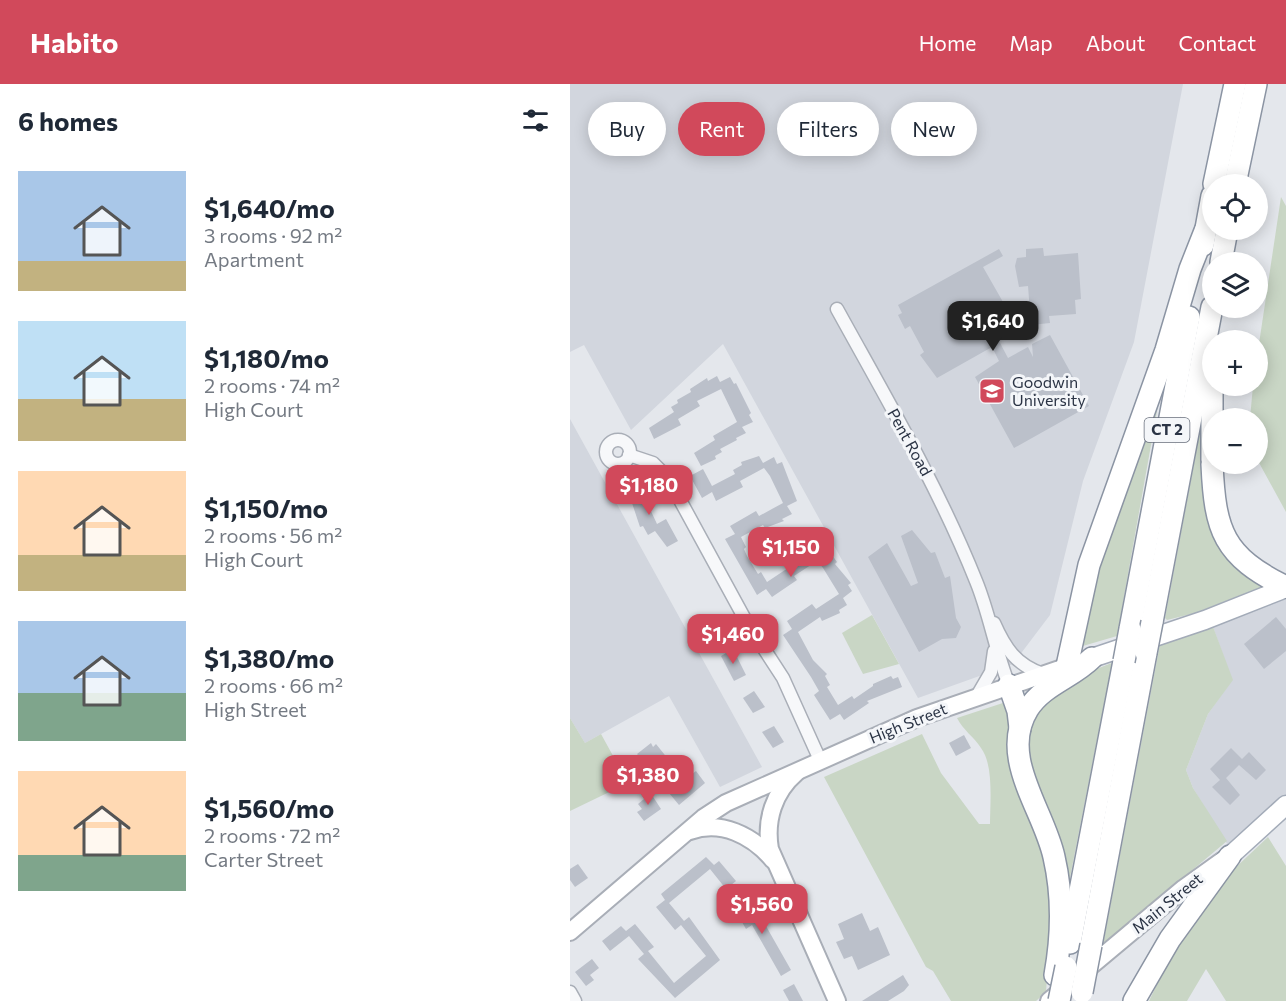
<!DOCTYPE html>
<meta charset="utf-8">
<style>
:root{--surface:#fff;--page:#f6f6f7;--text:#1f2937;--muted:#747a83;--accent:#d1495b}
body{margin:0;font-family:Commissioner,sans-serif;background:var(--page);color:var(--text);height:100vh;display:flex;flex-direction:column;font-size:22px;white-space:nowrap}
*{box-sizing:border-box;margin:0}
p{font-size:20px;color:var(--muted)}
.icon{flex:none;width:33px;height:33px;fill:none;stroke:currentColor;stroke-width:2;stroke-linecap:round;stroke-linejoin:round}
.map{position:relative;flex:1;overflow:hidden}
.drawer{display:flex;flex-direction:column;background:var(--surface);width:570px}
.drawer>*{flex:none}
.banner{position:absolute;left:18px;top:18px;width:570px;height:54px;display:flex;gap:12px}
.fabs{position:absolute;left:632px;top:90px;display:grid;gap:12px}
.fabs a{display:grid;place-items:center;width:66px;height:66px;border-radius:50%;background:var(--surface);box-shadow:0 3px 15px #0003;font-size:30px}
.price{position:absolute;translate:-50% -51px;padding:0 14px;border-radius:12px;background:var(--accent);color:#fff;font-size:20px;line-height:39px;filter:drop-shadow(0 2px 3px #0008)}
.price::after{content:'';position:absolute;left:50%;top:36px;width:18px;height:14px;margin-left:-9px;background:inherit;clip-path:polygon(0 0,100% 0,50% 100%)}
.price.on{background:#222;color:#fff}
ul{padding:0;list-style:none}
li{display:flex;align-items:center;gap:18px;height:150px;padding:0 18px}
li span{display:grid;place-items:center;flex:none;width:168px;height:120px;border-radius:0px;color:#555}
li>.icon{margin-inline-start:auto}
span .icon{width:72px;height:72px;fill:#fffc;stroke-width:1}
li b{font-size:26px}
h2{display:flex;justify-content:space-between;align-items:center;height:72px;padding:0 18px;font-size:26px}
.tag{padding:0 21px;border-radius:27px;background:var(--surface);box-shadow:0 3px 15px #0003;font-size:21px;line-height:54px}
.tag.on{background:var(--accent);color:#fff}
header{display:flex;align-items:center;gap:36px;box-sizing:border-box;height:84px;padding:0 30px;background:var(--accent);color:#fff}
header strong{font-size:28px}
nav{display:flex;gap:33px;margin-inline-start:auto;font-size:21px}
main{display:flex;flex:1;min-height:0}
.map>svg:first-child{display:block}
.built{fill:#d2d6de}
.green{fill:#c9d6c5}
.building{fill:#bbc0ca}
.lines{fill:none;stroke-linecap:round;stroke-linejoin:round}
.street-casing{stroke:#a9aeb7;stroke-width:15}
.secondary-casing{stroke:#a9aeb7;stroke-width:20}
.primary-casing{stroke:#a3abb8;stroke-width:21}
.highway-casing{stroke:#8b94a3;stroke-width:24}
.street{stroke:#f7f8fa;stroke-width:12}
.secondary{stroke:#fff;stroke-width:16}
.primary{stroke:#fff;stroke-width:18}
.highway{stroke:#fff;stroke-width:21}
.highway-bridge-casing{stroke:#8b94a3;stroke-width:24;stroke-linecap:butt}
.highway-bridge{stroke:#fff;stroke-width:21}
.labels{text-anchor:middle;stroke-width:6;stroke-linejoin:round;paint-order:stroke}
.shield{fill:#f4f6f9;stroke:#676e7b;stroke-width:1.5}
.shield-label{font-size:15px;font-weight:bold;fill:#2b3445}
.poi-label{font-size:16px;fill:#2b3445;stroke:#f4f6f9;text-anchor:start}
.street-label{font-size:16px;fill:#2b3445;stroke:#f4f6f9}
</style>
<header>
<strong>Habito</strong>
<nav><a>Home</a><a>Map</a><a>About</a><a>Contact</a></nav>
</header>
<main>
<section class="drawer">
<h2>6 homes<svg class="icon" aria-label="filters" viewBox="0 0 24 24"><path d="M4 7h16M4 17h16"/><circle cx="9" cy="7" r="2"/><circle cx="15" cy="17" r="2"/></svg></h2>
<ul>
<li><span style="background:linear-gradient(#a9c7e8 75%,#c2b280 0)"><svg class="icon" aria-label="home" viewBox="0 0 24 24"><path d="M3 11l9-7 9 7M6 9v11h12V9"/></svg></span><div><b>$1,640/mo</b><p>3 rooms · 92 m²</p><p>Apartment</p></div></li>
<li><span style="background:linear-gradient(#bfe0f5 65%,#c2b280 0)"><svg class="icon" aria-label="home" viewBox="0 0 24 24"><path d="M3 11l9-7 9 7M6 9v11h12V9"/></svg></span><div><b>$1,180/mo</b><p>2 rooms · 74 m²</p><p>High Court</p></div></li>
<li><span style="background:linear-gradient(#ffd9b3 70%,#c2b280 0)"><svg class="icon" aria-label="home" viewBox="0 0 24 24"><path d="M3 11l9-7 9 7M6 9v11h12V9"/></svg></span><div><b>$1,150/mo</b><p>2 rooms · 56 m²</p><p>High Court</p></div></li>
<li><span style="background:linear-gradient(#a9c7e8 60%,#7fa58c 0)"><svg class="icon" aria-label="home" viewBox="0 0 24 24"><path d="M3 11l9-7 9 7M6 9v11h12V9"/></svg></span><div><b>$1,380/mo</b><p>2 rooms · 66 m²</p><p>High Street</p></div></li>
<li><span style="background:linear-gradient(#ffd9b3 70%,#7fa58c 0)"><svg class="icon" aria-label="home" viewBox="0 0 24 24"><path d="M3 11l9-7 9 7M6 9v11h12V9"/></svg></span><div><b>$1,560/mo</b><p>2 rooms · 72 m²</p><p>Carter Street</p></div></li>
</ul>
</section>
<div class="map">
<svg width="716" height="917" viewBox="0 0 716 917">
<rect width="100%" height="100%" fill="#e4e7ec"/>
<g class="built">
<path d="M0,0H613L564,258L513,397L480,531L443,580L348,614L153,260L61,346L14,261L0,268Z"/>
<path d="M0,335L192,683L150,703L99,612L15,659L0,634Z"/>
<path d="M716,513V713L659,763L623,704L616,686L638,630L662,596L642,540Z"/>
</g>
<g class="green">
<path d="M711,113L716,122V428L687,375V334H680L683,302H687V273Z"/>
<path d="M589,316L547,552L506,564L514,525Z"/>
<path d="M633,332L642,434L697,501L625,529L597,536L595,534Z"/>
<path d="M302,531L329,580L293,590L272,549Z"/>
<path d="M642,540L663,596L638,630L616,686L623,704L657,757L533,861L590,560Z"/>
<path d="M542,579L496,814C485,776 453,690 456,654C460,617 511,590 542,579Z"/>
<path d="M439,617L438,679L468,754L483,807L476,908L466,917H381L363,887L356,883L254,693L352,650L371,689L409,740H420C420,719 424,681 411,664C404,653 393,646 387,634Z"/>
<path d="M0,634L15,659L31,650L58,699L0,727Z"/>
<path d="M698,753L716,782V917H656L636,885L617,917H579L609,855L663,786Z"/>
</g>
<g class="building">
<path d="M473,164L474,172L508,169L511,215L505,216L506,230L479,232L480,239L461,241L458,202L449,203L445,182L447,174L456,173V165Z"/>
<path d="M429,165L433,172L413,183L449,246L429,257L438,274L458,263L463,273L462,260L480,251L519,322L444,364L405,293L429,277L422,263L367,294L350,271L354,268L340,242L335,245L328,231L332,229L328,221Z"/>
<path d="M147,292L150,298L160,293L164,300L166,299L181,329L179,331L183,338L172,343L176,349L166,354L167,356L150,365L152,368L145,372L146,375L131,382L124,369L145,356L143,352L167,338L151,305L127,317L130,322L108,335L111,341L84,355L79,344L104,328L101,323L108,319L107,316L121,308L120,305L137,294L138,297Z"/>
<path d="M189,372L193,379L204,373L207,380L212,378L227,417L217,422L222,430L212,435L214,437L195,444L193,441L171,453L176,463L174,465L177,472L188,490L191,488L197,498L218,484L216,481L231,468L233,470L242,464L246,471L255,465L260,472L262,471L267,478L265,480L281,499L278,501L282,507L273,514L277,521L269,526L270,529L252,537L250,533L228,548L243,576L257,590L255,592L260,601L257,603L268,621L282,612L284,615L303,602V600L321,592L323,595L328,593L332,603L297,617L299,619L274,636L270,630L260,636L244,611L249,607L241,593L213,551L222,545L217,537L242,520L246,525L269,510L253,484L247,477L224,492L227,496L202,513L196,505L187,511L155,455L165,450L160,442L186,427L189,432L213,419L200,392L194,384L170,397L173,403L146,417L142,408L132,414L120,392L133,385L142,402L165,390L163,386L172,381L171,378Z"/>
<path d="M66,395L87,440L96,435L108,457L97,463L85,447L78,451L73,442L70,443L56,401Z"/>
<path d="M342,446L361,469L365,468L375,494L380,492L386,534L391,543L386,554L372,555L349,568L298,473L317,459L341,502L348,499L331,452Z"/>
<path d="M146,531L155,548L142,556L133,539Z"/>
<path d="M706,533L716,545V567L694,585L674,560Z"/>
<path d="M163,565L176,591L164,597L151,572Z"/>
<path d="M184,607L195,623L183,629L173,614Z"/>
<path d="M204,642L214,658L203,664L192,648Z"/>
<path d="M394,651L401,664L386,672L379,659Z"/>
<path d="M81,659L83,663L86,660L115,696L126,687L135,699L109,721L67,670Z"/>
<path d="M661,664L672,675L679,668L696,686L686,696L669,681L656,694L670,711L660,721L642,703L650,696L640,685Z"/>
<path d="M78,705L91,725L74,737L67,728L72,725L68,720L74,715L71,710Z"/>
<path d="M136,773L144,781L149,777L166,797L156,805L140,785L99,819L114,837L119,833L150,876L105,914L68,875L74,870L59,852L40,867L32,857L51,842L56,847L65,840L84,863L78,867L104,899L136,872L111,841L105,846L86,823L95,816L91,810Z"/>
<path d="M8,780L18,794L5,803L0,796V785Z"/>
<path d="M172,813L186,838L192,835L221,886L211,892L182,841L176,845L161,819Z"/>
<path d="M292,829L300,847L308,843L320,871L288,886L282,872L274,875L266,858L274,855L268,840Z"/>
<path d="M22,875L29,884L20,891L24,896L16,902L5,888Z"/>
<path d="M333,891L339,901L334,907L318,917H292Z"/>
<path d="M224,900L233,917H219L213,906Z"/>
</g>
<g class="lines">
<defs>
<g id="street">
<path d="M267,225C316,314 368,402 406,497C420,531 425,566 439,601"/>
<circle cx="48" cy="368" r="12"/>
<path d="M59,371L83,379L98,394L176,537L213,594L250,676"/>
<path d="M424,539C435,564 446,581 473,590"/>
<path d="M407,612L421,588L424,567"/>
<path d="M0,908L5,917"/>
</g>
<g id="secondary">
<path d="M226,689C204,708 195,736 200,765L267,917"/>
<path d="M120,747C151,736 182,751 203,776"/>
<path d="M0,848L133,734L156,719L347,634L507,579"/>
<path d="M479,917L614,804L653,776"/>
</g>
<g id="primary">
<path d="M522,574L635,536L716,504"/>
<path d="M660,772L716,721"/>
</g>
<g id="highway">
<path d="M644,100L665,0"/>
<path d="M665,100L686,0"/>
<path d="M633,161L642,112"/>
<path d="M651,178L657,146"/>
<path d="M642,300V376"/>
<path d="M642,380C645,447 653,472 716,503"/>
<path d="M582,538L642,223"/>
<path d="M560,545L619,233"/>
<path d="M497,582L519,481L596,266L620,185L635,147"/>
<path d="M439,601L448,627L450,644"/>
<path d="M500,859L554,577"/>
<path d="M521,861L576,569"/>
<path d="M485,891C492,852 493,812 484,773C474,726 428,673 458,625C473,601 502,594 522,574"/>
<path d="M564,917L600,855L660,772"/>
</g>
</defs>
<use href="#street" class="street-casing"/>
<use href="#secondary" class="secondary-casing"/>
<use href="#primary" class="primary-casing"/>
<use href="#highway" class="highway-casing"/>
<use href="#street" class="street"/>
<use href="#secondary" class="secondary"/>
<use href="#primary" class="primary"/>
<use href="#highway" class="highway"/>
<defs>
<g id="highway-bridge">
<path d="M576,569L582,538"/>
<path d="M554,577L560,545"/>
<path d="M512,908L521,861"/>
<path d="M489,917L496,883"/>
</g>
</defs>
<use href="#highway-bridge" class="highway-bridge-casing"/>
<use href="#highway-bridge" class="highway-bridge"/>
</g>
<defs>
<symbol id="university-square" viewBox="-11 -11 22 22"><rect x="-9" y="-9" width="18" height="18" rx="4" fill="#d1495b" stroke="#f4f6f9"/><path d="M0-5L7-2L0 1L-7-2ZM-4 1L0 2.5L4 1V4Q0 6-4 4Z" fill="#fff"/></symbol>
</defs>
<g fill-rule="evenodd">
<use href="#university-square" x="407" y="292" width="30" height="30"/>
</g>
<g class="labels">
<rect class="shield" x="574.5" y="334" width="45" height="24" rx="4.5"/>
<g class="shield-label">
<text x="597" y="351">CT 2</text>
</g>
<g class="poi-label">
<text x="442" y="304">Goodwin<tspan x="442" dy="18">University</tspan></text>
</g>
<g class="street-label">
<text transform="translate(340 358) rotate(61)" y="6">Pent Road</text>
<text transform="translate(338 639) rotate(-22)" y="6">High Street</text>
<text transform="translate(597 819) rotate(-39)" y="6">Main Street</text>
</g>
</g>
</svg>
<div class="fabs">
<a><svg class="icon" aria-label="locate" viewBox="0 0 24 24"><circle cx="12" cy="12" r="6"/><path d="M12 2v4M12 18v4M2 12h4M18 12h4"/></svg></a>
<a><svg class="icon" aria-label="layers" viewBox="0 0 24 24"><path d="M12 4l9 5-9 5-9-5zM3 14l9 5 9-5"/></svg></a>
<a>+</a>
<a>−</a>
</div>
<b class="price on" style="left:423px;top:268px">$1,640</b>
<b class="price" style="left:79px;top:432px">$1,180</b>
<b class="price" style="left:221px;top:494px">$1,150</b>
<b class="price" style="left:163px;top:581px">$1,460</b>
<b class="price" style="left:78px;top:722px">$1,380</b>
<b class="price" style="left:192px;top:851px">$1,560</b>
<div class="banner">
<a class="tag">Buy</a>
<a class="tag on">Rent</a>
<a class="tag">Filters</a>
<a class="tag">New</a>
</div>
</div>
</main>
